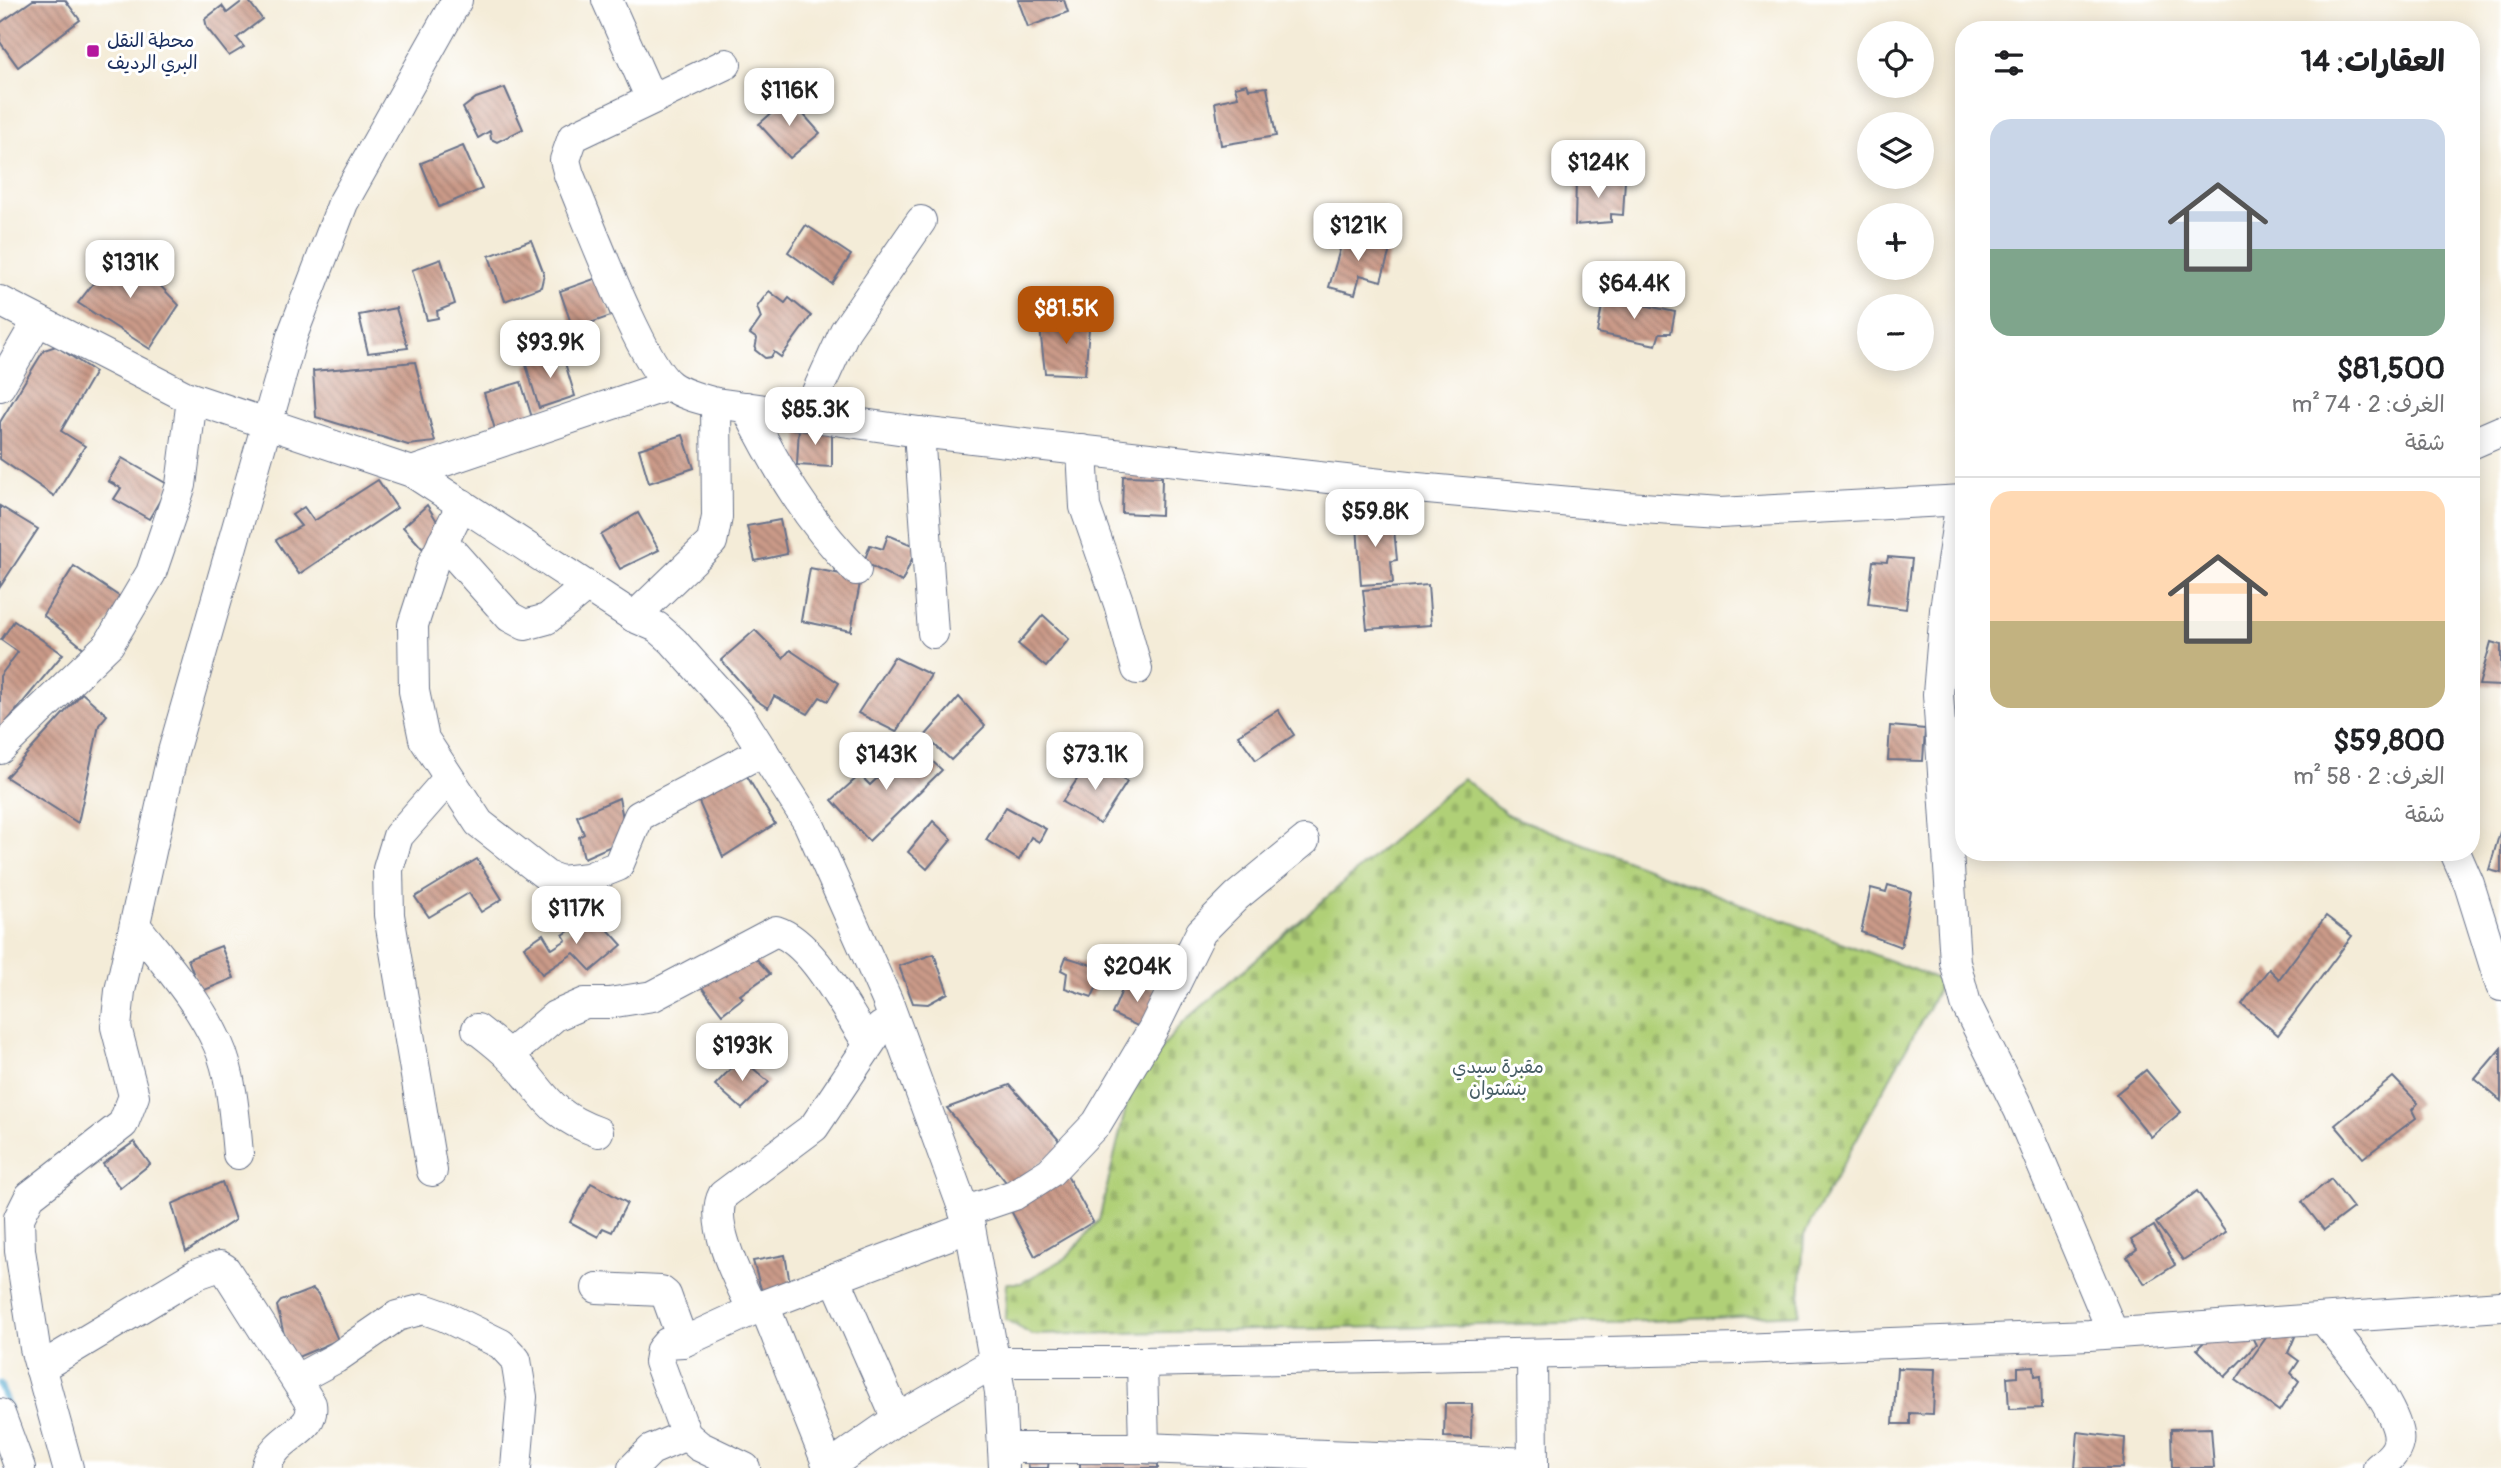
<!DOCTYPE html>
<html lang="ar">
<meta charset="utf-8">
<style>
:root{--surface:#fff;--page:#f2f2f2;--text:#202124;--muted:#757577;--line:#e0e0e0;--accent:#b45309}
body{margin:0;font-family:Pangolin,"Playpen Sans Arabic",sans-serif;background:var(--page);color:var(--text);direction:rtl;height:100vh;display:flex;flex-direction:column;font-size:26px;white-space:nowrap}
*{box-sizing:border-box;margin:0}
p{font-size:23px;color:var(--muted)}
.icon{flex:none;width:38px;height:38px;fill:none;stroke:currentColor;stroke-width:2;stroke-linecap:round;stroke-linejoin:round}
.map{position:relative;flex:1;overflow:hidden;direction:ltr}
.details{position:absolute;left:1955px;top:21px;width:525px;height:840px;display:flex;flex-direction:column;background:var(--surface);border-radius:28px;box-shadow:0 4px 18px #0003;direction:rtl}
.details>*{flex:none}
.fabs{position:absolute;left:1857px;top:21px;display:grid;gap:14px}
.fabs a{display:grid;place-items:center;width:77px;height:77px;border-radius:50%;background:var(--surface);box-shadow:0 4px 18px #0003;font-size:35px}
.price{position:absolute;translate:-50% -60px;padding:0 16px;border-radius:14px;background:#fff;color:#222;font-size:23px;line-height:46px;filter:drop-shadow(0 2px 4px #0008)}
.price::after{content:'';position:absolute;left:50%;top:42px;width:21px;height:16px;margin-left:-10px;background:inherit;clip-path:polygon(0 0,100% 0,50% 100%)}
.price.selected{background:var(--accent);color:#fff}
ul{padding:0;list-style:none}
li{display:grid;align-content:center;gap:14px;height:371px;padding:0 35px}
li+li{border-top:2px solid var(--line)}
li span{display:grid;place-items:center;height:217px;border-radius:21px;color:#555}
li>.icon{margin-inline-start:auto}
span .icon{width:126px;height:126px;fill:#fffc;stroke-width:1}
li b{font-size:30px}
h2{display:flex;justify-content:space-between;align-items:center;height:84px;padding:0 35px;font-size:30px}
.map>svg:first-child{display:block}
.cemetery{fill:url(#cemetery-stones);stroke:#66806a;stroke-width:2}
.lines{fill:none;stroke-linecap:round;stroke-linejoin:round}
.stream{stroke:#4fa4cb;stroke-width:7}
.building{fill:url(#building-back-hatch)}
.minor-casing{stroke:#677189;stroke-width:32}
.minor{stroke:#fff;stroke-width:30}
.poi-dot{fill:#b5179e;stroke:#fff;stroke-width:2.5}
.labels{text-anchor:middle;stroke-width:6;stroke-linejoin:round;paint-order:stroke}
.poi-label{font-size:19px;fill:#1b2f5e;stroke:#fff;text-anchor:start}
.park-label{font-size:19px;fill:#485f66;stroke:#fff}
</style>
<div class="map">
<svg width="2501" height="1468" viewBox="0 0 2501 1468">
<defs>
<pattern id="cemetery-stones" width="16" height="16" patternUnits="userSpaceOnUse" patternTransform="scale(1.75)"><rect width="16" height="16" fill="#b0d077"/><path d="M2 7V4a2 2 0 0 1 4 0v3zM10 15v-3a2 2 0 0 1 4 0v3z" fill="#97b369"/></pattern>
<pattern id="building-back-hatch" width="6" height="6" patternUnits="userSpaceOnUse" patternTransform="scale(1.75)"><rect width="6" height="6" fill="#ca9a88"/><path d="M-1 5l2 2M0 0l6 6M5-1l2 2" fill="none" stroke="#a37e72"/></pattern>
</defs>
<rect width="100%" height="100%" fill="#fff"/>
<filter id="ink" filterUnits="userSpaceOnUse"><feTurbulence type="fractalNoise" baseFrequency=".0143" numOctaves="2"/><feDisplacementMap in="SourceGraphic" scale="14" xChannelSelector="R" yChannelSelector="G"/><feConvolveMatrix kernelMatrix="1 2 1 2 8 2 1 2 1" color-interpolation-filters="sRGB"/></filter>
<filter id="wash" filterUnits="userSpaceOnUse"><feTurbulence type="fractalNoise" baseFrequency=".00686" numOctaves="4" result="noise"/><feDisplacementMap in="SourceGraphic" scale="28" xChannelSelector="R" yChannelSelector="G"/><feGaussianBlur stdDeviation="1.57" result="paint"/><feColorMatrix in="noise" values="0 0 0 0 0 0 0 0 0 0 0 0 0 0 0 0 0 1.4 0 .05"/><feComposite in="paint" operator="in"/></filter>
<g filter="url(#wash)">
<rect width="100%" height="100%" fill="#f4ecd8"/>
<path class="cemetery" d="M1463,778L1508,815L1943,981L1804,1235L1799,1314L1650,1321L1032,1335L1005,1319L1007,1283H1021L1066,1258L1099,1220L1132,1082L1182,1024Z"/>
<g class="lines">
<path class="stream" d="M0,1384L8,1408"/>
</g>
<g id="blocks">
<g class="building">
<path d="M33,0H65L80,20L18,67L0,42V23Z"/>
<path d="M244,0H248L262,19L237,38L244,47L229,56L207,28L205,19L222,6L227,13Z"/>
<path d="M1018,0H1064L1068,12L1028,27Z"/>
<path d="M1247,84L1249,89L1267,87L1276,136L1221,145L1215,102L1238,97L1235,87Z"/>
<path d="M505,88L523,129L497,142L491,139L490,131L478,138L463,108L476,98Z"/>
<path d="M789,98L820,133L790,158L759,124Z"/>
<path d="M463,146L482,189L439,207L421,163Z"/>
<path d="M1576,178L1625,180L1623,215L1611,214V222L1575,225Z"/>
<path d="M806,225L851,255L832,284L788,252Z"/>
<path d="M1345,232L1371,239L1370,245L1390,250L1381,281L1360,275L1355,294L1329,287Z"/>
<path d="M531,240L544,274L541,287L505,301L489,256Z"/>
<path d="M122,246L179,305L150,349L78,303Z"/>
<path d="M441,259L455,304L437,311L438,318L427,320L412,270Z"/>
<path d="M597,278L611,316L573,329L560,291Z"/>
<path d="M769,291L785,303L789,298L811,316L781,357L774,352L771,357L765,358L755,350L757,339L750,334L761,318L757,307Z"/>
<path d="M1604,296L1675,312L1671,333H1660L1656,345L1597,333Z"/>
<path d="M396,308L408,348L368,353L359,315Z"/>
<path d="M1064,317H1090L1085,375L1045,373L1040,328H1051V321H1064Z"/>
<path d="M56,346L95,372L61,431L85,446L54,496L0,459V422L44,350Z"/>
<path d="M562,353L575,396L539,408L526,365Z"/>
<path d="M415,362L435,442L408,445L316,417L313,371Z"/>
<path d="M521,382L534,424L497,436L484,393Z"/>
<path d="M799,427L832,429V467L797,465Z"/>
<path d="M683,435L694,468L649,483L639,449Z"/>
<path d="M122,458L169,485L149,519L114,499L121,488L108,481Z"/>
<path d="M1123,476L1162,477L1161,515L1122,513Z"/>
<path d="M378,480L397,508L299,574L276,540L301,526L292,515L304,507L314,521Z"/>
<path d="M427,505L443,531L423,549L403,527Z"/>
<path d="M0,506L38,529L0,587Z"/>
<path d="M1377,509L1379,531L1394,530L1397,560L1391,561L1393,583L1361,585L1356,510Z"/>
<path d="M638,513L659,550L620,569L601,535Z"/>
<path d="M780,520L787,554L755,561L747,526Z"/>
<path d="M888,535L917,547L902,582L864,562L870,545L883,549Z"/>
<path d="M1888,557L1912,559L1906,609L1868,604L1873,561L1887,562Z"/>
<path d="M74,566L126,601L86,650L43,615Z"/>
<path d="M810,568L861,578L851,631L801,621Z"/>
<path d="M1428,585L1431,625L1367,629L1363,590Z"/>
<path d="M1043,615L1069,639L1046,667L1018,644Z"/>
<path d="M14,621L63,654L0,730V676L18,652L1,640Z"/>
<path d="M755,630L783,658L790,650L839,683L828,701L820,697L808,714L774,696L768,708L756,700L721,660Z"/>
<path d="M2491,642L2501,645V686L2479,685Z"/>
<path d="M894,657L931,675L896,732L858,713Z"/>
<path d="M82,693L107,715L99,725L78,823L6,777Z"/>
<path d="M959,697L985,726L951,760L925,736Z"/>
<path d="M1278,710L1294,735L1256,760L1238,735Z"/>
<path d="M1890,726L1925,729L1923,761L1888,760Z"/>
<path d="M913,744L942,770L869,841L832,800L860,775L870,785Z"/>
<path d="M1090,760L1127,782L1100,824L1062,802Z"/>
<path d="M744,771L775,824L723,857L695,793Z"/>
<path d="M619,798L627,839L584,858L579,837L584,834L577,816Z"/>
<path d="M1006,807L1046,829L1039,842L1031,837L1019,860L986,840Z"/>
<path d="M933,821L952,839L927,869L908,852Z"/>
<path d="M2500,832H2501V873L2489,870Z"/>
<path d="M477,859L502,899L481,912L469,893L429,917L415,897Z"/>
<path d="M1888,885L1911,892L1901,947L1861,932L1871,888L1886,892Z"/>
<path d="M594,914L622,945L591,971L574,953L542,974L524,947L543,934L552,949L566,940L563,935Z"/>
<path d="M2326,916L2352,936L2278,1035L2242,1004L2269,969L2279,979Z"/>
<path d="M221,946L234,978L200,992L188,959Z"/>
<path d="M748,949L770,974L740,995L743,998L722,1014L697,981Z"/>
<path d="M934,954L948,993L928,1004L913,1003L899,966Z"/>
<path d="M1066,957L1105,969L1092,997L1065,988L1067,973L1061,970Z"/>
<path d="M1127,978L1163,993L1146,1030L1112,1014Z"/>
<path d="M2501,1048V1101L2475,1079Z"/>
<path d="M741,1058L769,1082L742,1109L715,1085Z"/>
<path d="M2146,1070L2181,1112L2151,1137L2116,1094Z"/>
<path d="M2393,1077L2418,1103L2412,1110L2416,1118L2363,1158L2335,1125Z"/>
<path d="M1010,1085L1058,1139L1059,1148L1010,1187L947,1108Z"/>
<path d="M134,1142L150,1164L120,1188L103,1164Z"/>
<path d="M1065,1172L1093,1222L1035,1256L1008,1205Z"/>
<path d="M2331,1179L2353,1208L2324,1230L2302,1202Z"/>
<path d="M222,1182L235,1220L186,1252L172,1204Z"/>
<path d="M591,1183L627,1203L612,1232L603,1228L598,1237L570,1222Z"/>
<path d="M2197,1191L2226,1232L2183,1260L2156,1223Z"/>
<path d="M2154,1226L2175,1265L2145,1284L2127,1257L2137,1249L2131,1240Z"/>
<path d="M785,1255L791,1289L763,1296L753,1261Z"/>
<path d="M313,1289L318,1294L338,1340L298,1357L289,1355L277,1306L281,1301Z"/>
<path d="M2299,1327L2288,1353L2299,1361L2291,1373L2299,1381L2279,1411L2236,1380L2273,1328Z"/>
<path d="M2250,1333L2256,1345L2225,1377L2197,1349L2210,1336Z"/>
<path d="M2034,1366L2035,1376L2041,1375L2042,1408L2009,1409L2007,1377L2018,1376V1367Z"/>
<path d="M1897,1368L1935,1369L1933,1414L1910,1413V1424H1893Z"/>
<path d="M1445,1404H1472L1471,1438L1444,1437Z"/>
<path d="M2211,1428L2214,1468H2172L2171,1429Z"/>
<path d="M2078,1432L2125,1438L2123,1468H2075Z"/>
<path d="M1027,1457L1049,1458L1048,1468H1029Z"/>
<path d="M1112,1461L1158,1464V1468H1080V1463Z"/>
</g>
</g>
</g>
<g filter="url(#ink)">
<use href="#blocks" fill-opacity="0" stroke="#677189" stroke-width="2"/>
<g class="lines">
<defs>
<g id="minor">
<path d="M607,0L651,99"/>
<path d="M726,64L573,137L565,160L569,175C586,215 642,366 671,386C684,395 701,399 716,403L919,432L1417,488L1627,507L1720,513L1964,500"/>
<path d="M0,301L185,396L412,472L634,617L657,627L673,641L741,717L808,822L887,1000L970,1227L1000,1392L1004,1468"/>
<path d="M0,386L37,322"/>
<path d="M746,407C778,470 807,520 856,570"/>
<path d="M806,416L845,331L921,221"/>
<path d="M919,432L933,633"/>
<path d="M2471,444L2501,431"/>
<path d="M1082,450L1085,507L1119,604L1137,669"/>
<path d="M412,472L669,385"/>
<path d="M1961,500L1945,610L1938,694L1955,962L1966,1004L2019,1110L2113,1333"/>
<path d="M462,504L433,563L413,625L414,691L424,739L479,823L547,876L561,881L588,878L618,866L639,816L763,751"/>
<path d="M443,542L510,617L525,625L547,619L587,586"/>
<path d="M634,617L712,542L717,517L716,403"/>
<path d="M0,749L109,644L151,573L181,485L192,399"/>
<path d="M2455,852L2469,884L2501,986"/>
<path d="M135,925C164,962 198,1000 218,1044C232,1074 235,1121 238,1154"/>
<path d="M477,1029C487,1037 498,1045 507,1054C544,1089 544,1113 598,1132"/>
<path d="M509,1055L555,1016L585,1003H609L653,996L776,931C814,943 845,1010 868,1043"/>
<path d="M432,1171L389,915L388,869L398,836L448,779"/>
<path d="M964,1212L1014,1195L1050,1172L1097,1123L1153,1029L1201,932L1237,896L1304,841"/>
<path d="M835,1278L897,1419"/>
<path d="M597,1288L661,1291L666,1295L683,1342L667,1343L661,1350L659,1362L686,1435L699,1446L745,1468"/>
<path d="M764,1305L829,1468"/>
<path d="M753,1310C740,1284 708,1223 723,1195L814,1127L881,1027"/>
<path d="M2324,1320C2343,1342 2405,1415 2398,1443C2396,1454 2386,1461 2378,1468"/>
<path d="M683,1342L764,1305L970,1227"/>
<path d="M1532,1355L1533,1468"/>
<path d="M1142,1362L1144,1448"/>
<path d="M40,1368L197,1274L220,1266L225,1269L311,1404C316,1433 275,1434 266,1468"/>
<path d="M297,1379L336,1358L397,1316L424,1309L444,1316L501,1344L516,1360L522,1397L516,1468"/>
<path d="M0,1414L20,1468"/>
<path d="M1003,1448H1144L1533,1463"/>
<path d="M68,1468L35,1348L20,1250L19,1218L30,1196L123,1124L134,1096L116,1027L120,991L173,752L292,336L343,203L457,0"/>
<path d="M633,1468L651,1450L686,1435"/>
<path d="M827,1468L897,1419L995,1362H1142L1741,1349L2089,1335L2501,1306"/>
</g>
</defs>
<use href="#minor" class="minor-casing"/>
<use href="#minor" class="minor"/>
</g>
</g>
<rect class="poi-dot" x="86" y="44" width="14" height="14" rx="3.5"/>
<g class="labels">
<g class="poi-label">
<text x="107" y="47">محطة النقل<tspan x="107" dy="22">البري الرديف</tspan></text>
</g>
<g class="park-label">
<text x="1498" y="1073">مقبرة سيدي<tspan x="1498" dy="22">بنشتوان</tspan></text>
</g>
</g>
</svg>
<div class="fabs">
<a><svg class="icon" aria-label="locate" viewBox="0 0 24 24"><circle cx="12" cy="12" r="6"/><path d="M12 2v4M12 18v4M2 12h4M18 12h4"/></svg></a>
<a><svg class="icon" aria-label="layers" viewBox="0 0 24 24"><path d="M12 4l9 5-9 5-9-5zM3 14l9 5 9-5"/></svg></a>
<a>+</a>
<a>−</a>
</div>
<b class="price" style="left:789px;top:128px">$116K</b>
<b class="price" style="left:1598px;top:200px">$124K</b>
<b class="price" style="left:1358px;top:263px">$121K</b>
<b class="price" style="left:130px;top:300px">$131K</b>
<b class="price" style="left:1634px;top:321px">$64.4K</b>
<b class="price selected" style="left:1066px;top:346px">$81.5K</b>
<b class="price" style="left:550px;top:380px">$93.9K</b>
<b class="price" style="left:815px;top:447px">$85.3K</b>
<b class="price" style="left:1375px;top:549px">$59.8K</b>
<b class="price" style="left:886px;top:792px">$143K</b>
<b class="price" style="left:1095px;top:792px">$73.1K</b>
<b class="price" style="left:576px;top:946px">$117K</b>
<b class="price" style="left:1137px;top:1004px">$204K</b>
<b class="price" style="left:742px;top:1083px">$193K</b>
<section class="details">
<h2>العقارات: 14<svg class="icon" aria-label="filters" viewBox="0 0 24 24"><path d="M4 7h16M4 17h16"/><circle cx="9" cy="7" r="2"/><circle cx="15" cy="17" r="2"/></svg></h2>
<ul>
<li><span style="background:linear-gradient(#c9d6e8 60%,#7fa58c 0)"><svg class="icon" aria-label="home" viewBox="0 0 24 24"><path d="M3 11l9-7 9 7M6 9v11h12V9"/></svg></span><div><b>$81,500</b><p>الغرف: 2 · 74 m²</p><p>شقة</p></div></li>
<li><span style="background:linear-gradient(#ffd9b3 60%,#c2b280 0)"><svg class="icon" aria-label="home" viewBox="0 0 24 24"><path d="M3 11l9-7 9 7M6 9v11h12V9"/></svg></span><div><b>$59,800</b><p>الغرف: 2 · 58 m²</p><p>شقة</p></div></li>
</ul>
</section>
</div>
